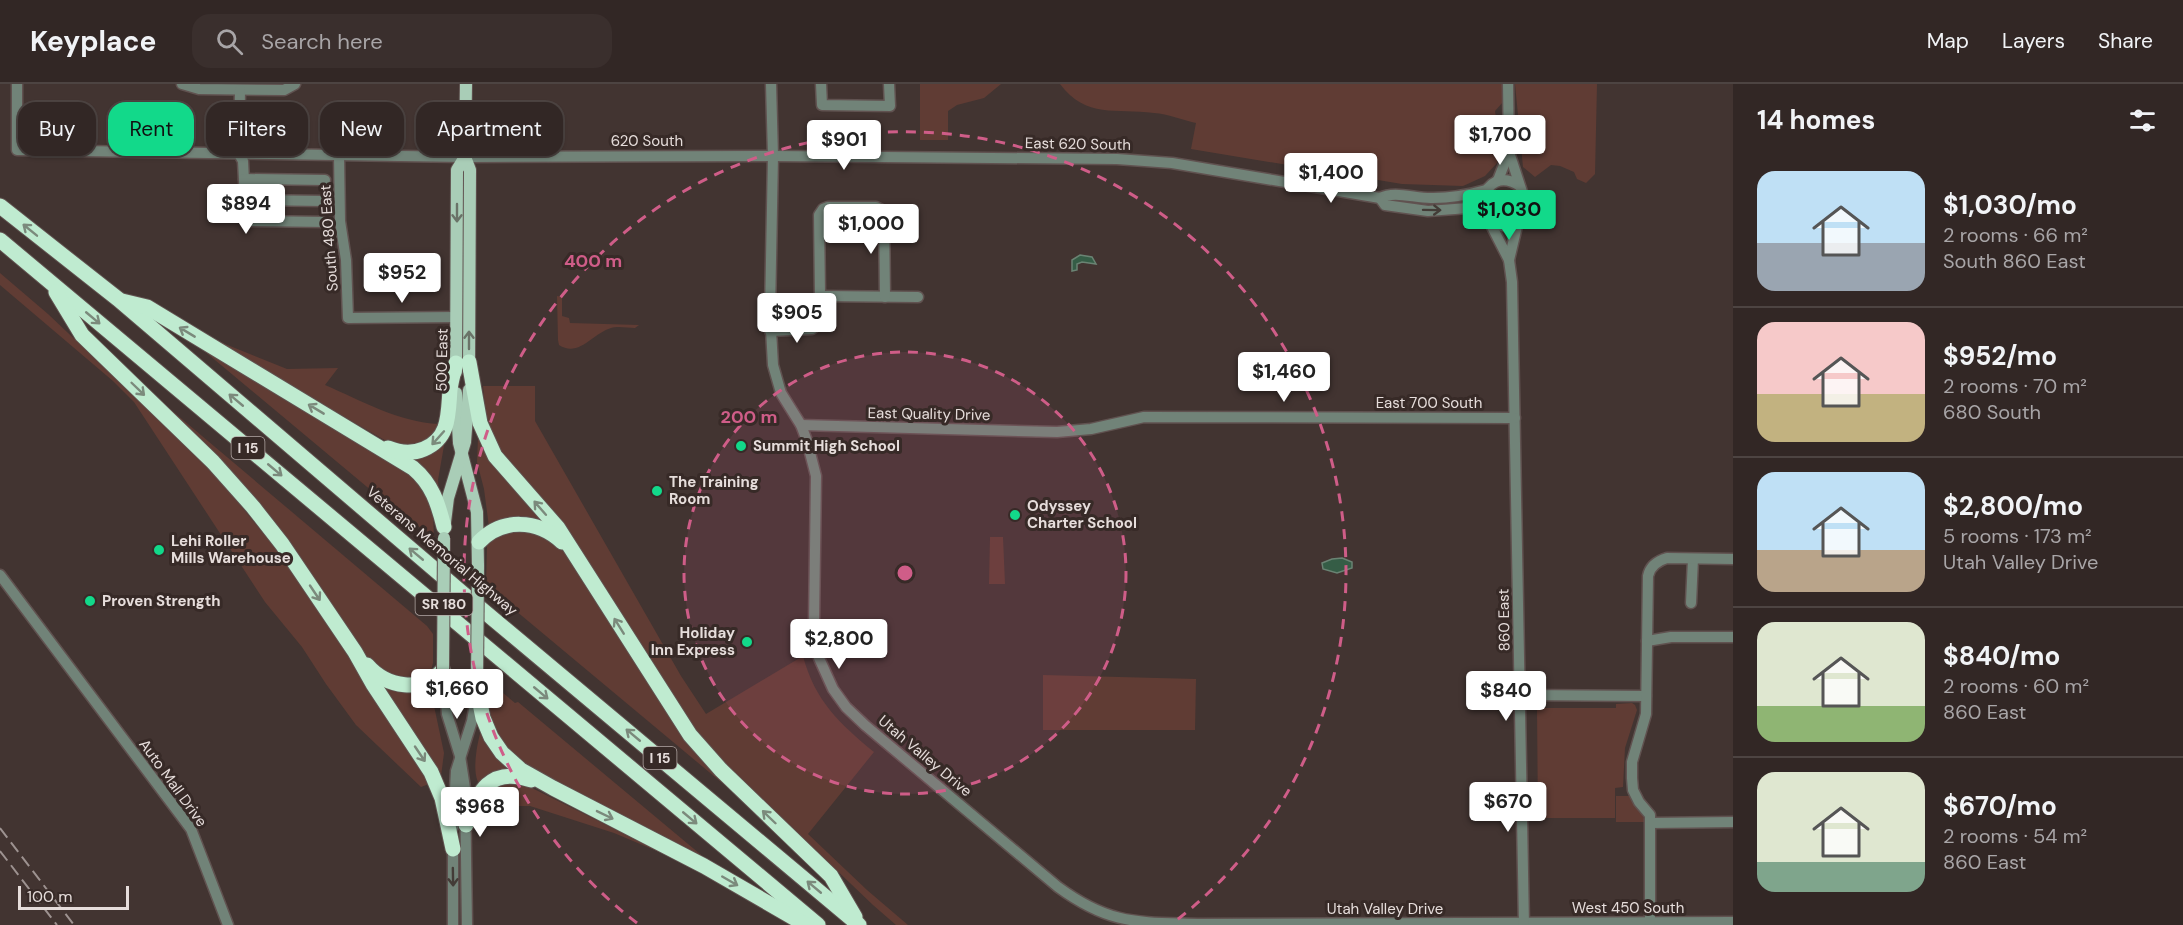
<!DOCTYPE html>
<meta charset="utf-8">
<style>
:root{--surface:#322725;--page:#3a2f2d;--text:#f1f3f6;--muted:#a8a5a7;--line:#4d4442;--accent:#12d98a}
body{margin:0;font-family:"DM Sans",sans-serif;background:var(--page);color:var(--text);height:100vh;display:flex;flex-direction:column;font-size:22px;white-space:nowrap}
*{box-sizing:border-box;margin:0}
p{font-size:20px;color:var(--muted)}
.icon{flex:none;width:33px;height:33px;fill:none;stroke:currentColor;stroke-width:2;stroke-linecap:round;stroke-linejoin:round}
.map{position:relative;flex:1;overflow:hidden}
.sheet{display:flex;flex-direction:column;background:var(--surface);width:450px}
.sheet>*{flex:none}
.guide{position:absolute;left:18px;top:18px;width:570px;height:54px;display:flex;gap:12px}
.scale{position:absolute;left:18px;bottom:15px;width:111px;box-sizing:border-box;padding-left:6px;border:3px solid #e6dddb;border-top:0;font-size:16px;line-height:21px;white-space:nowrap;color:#e6dddb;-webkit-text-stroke:4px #372a27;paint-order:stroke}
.price{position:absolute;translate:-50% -51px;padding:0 14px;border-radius:6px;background:#fff;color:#222;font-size:20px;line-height:39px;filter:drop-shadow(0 2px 3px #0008)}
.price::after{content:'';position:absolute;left:50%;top:36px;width:18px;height:14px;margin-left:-9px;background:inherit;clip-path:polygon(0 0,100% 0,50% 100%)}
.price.current{background:var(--accent);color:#111}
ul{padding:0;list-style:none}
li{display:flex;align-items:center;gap:18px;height:150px;padding:0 24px}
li+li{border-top:2px solid var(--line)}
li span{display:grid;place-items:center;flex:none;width:168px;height:120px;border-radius:18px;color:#555}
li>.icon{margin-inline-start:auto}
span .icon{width:72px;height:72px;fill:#fffc;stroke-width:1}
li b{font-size:26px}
h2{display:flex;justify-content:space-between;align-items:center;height:72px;padding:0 24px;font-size:26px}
.pill{padding:0 21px;border-radius:18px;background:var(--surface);box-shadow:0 2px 4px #0004,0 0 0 2px var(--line);font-size:21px;line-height:54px}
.pill.current{background:var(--accent);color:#111}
header{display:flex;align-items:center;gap:36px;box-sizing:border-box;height:84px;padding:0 30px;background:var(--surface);border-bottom:2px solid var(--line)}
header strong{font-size:28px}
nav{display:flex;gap:33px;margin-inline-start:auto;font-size:21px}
.search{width:420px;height:54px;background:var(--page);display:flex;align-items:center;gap:15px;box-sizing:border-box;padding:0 21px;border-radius:18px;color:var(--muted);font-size:22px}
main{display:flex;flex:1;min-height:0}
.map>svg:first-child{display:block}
.green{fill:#603c34}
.water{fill:#355d46;stroke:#6a8373;stroke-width:1.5}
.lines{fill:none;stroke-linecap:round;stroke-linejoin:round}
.minor-casing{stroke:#605250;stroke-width:13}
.major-casing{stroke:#605250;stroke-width:14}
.highway-casing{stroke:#605250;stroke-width:17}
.minor{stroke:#718378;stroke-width:10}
.major{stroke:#a9cdb7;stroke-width:12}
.highway{stroke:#bfebd0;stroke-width:15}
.rail{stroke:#9d9290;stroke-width:2;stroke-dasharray:12 6;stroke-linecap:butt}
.major-bridge-casing{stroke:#605250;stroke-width:14;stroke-linecap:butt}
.major-bridge{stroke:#a9cdb7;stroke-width:12}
.oneway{stroke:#433c37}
.oneway2{stroke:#6a7368}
.oneway3{stroke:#7b8a7c}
.ring{fill:none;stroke:#cf5d88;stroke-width:3;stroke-dasharray:10 8}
.poi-dot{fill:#12d98a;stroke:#372a27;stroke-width:2}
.labels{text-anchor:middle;stroke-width:6;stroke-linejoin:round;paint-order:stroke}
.shield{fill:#372a27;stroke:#b2a7a5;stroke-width:1.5}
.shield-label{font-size:14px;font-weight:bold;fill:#e6dddb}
.street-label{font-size:15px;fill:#e6dddb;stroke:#372a27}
.poi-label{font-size:15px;font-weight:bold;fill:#e6dddb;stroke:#372a27;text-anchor:start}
.centre{fill:#cf5d88;stroke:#372a27;stroke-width:3}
.ring-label{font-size:18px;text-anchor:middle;font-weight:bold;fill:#cf5d88;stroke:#372a27;stroke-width:6;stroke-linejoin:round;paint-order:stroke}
</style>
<header>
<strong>Keyplace</strong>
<div class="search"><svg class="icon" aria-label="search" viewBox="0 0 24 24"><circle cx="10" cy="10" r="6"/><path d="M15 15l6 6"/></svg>Search here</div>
<nav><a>Map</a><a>Layers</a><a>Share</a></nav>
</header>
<main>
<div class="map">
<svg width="1733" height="841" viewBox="0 0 1733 841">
<rect width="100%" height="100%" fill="#423431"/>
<g class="green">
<path d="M920,0H1001L984,14L957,21L948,27V56H920Z"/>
<path d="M1060,0H1503V18L1495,27L1500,62L1497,79L1485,92L1463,102L1402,100L1191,65L1196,39C1182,36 1168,30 1154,29C1116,24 1086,35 1060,0Z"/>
<path d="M1515,0H1597L1595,90L1586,99L1577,95L1574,88L1560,82L1551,81L1535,93L1523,83Z"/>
<path d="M0,189L48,230L182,357L227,405L277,466L414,671L429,700L421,703L356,641L326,600L302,563L265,518L134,318L113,297L0,201Z"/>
<path d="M557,212L562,213V232L569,234L570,239L639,241L635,244C628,244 618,242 611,244C593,249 579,274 559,261L558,256Z"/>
<path d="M206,250L225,260L287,285L338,284L325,301C362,317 398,338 439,340C433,358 413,364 395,362L203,252Z"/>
<path d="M205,265L283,315L405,385L425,403L433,429L434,455L411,436L409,438L203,266Z"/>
<path d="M483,302H535V337L681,592L706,630L803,572C815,617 839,639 874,668L808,750L867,806L908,841H896L873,821L717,672L691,640L501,369L486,334Z"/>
<path d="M170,325L427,542L433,550V579L431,587L411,597L372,584L168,327Z"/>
<path d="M478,354H480L551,443H489L484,405L477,378Z"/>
<path d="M445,356L438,396L439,408L407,374Z"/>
<path d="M514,444L556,457L751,723L486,502L487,462L489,458Z"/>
<path d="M990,453H1003L1005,500H989Z"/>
<path d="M1043,591L1196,595L1195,646H1043Z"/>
<path d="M486,595L515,619L518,618L712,780L527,686L494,651L486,618Z"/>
<path d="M376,596L430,603L444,669L441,692L439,694Z"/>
<path d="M1632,619L1635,621L1637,626L1625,664L1623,703L1615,704V734H1538L1537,624H1616V620Z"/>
<path d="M481,646L514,687L480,701C471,690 477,660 481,646Z"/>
<path d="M505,699H522L534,705L671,773L614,749L530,722H480L489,710L487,708Z"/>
<path d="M1616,712H1630C1633,722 1643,727 1645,738H1616Z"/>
</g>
<g class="water">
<path d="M1080,171L1092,173L1096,180L1082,178L1077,180V186L1072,187V176Z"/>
<path d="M1342,474L1352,478V484L1337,489L1323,485L1322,479L1332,475Z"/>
</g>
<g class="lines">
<defs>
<g id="minor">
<path d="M17,0V66L465,73L773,72L1117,75L1172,79L1380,114C1395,106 1416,115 1433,114C1451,114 1468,111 1486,106"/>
<path d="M182,0L199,5L284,6L295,0"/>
<path d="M771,0L773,72L770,228L773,281L781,309L801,341L807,357L816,392L814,540L819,574L833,605L846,623L866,642L1058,803C1110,841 1137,838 1198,840L1733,838"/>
<path d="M821,0L822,21L890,22L889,0"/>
<path d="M1508,0L1509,68L1526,120L1522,131L1512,142C1466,146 1481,76 1520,102"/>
<path d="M240,6L239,70L243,77L245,116L249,137L327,138"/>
<path d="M339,71L340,137L346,176L348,234L457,233"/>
<path d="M244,95L325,96"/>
<path d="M1498,96L1509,68"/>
<path d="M1380,114L1385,121L1428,127L1468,124L1485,132"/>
<path d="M245,116L324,117"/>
<path d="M1489,137L1509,176L1512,198L1524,841"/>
<path d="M1509,176L1518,138"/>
<path d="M820,212L918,213"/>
<path d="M770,247L812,245L817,241L820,212L819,131L823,125L828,123H876L884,127L885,213"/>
<path d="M801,341L1057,348L1091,345L1144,333L1515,334"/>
<path d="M0,491L191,745L228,841"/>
<path d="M1691,519L1693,475"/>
<path d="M1647,557L1671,553H1733"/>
<path d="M443,586L447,630L460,672L465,704L467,841"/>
<path d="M1520,611L1646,612"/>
<path d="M1651,739L1733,738"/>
<path d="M453,743L456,687L472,637L476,614"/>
<path d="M453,758V841"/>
<path d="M1650,839V731L1639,718L1633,706L1632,694V678L1646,630L1648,492C1650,482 1657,477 1667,474L1733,475"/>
</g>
<g id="major">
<path d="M466,0L465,73L470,86L469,286"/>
<path d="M456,288L457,86L465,73"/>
<path d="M456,309L459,359L477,428L478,482"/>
<path d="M445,438L448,414L465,358L469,306"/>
</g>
<g id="highway">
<path d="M0,122L118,215L461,508L859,841"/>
<path d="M0,156L818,841"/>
<path d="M56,208L82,251L213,378L253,423L282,460L355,568L373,600L431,688L442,714L453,765"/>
<path d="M122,217L147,223L413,384C432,400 438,419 444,443"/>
<path d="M469,278L480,339L495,372L558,444L690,651L721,686L831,792L855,833"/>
<path d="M388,364C400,369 412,370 424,365C450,354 448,330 450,306C451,297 454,287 456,279"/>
<path d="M479,458C502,434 537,435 562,458"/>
<path d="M367,581C387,604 422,609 443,586"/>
<path d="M477,605L483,634L491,653L502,669L521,686L553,704L704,782L806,841"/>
<path d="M466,741C477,708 490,682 531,696"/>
</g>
</defs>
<use href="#minor" class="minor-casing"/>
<use href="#major" class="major-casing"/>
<use href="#highway" class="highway-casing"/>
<use href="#minor" class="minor"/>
<use href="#major" class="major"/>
<use href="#highway" class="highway"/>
<g class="rail">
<path d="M0,744L74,841"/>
<path d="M0,767L57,841"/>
</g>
<defs>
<g id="major-bridge">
<path d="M443,586L444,454"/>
<path d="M477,597L478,482"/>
</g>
</defs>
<use href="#major-bridge" class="major-bridge-casing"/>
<use href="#major-bridge" class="major-bridge"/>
</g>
<defs><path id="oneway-shaft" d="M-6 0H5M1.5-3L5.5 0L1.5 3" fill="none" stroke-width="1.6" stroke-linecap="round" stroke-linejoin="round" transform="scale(1.5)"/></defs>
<g class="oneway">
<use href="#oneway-shaft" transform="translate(1432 126) rotate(1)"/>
<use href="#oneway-shaft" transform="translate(453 793) rotate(89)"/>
</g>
<g class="oneway2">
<use href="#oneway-shaft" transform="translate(457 129) rotate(90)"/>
<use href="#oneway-shaft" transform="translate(469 256) rotate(-90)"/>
</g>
<g class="oneway3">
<use href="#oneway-shaft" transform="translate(30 146) rotate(-141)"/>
<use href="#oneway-shaft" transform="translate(93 234) rotate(40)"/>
<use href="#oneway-shaft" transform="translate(187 248) rotate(-149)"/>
<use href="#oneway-shaft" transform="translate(138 305) rotate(44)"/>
<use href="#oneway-shaft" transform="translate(236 316) rotate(-140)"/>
<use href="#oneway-shaft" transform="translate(316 325) rotate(-149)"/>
<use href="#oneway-shaft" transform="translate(438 354) rotate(132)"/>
<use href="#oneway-shaft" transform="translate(275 386) rotate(40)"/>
<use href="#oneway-shaft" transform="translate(540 424) rotate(-131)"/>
<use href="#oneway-shaft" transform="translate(416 470) rotate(-140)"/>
<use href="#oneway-shaft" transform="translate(315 509) rotate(56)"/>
<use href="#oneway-shaft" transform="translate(619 542) rotate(-122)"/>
<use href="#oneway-shaft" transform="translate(541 609) rotate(40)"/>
<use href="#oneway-shaft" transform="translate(633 651) rotate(-140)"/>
<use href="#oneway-shaft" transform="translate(420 670) rotate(56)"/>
<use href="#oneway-shaft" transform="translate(605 731) rotate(26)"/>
<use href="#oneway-shaft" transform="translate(769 733) rotate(-136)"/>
<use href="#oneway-shaft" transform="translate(690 734) rotate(40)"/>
<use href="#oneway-shaft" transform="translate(730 797) rotate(30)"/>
<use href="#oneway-shaft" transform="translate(814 803) rotate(-140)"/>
</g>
<circle cx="905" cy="489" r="221" fill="#cf5d88" fill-opacity=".12"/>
<g class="ring">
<circle cx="905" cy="489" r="221"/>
<path d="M637 839A441 441 0 1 1 1173 839"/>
</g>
<g class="poi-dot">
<circle cx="741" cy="362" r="6"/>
<circle cx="657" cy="407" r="6"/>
<circle cx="1015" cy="431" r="6"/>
<circle cx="159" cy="466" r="6"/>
<circle cx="90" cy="517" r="6"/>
<circle cx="747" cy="558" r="6"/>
</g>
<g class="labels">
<g class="shield">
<rect x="231.5" y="353" width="33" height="22" rx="4.5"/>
<rect x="415.5" y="509" width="57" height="22" rx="4.5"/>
<rect x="643.5" y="663" width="33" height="22" rx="4.5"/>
</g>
<g class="shield-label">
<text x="248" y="369">I 15</text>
<text x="444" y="525">SR 180</text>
<text x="660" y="679">I 15</text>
</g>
<g class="street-label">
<text x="647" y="62">620 South</text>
<text transform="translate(1078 60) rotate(1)" y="5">East 620 South</text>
<text transform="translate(329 154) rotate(-94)" y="5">South 480 East</text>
<text transform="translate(442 276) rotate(-89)" y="5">500 East</text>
<text x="1429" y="324">East 700 South</text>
<text transform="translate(929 330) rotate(1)" y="5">East Quality Drive</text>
<text transform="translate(442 467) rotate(40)" y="5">Veterans Memorial Highway</text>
<text transform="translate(1504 536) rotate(-91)" y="5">860 East</text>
<text transform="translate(925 672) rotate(40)" y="5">Utah Valley Drive</text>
<text transform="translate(173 699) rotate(54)" y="5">Auto Mall Drive</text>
<text x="1628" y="829">West 450 South</text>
<text x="1385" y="830">Utah Valley Drive</text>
</g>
<g class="poi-label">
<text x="753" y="367">Summit High School</text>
<text x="669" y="403">The Training<tspan x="669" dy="17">Room</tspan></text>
<text x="1027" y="427">Odyssey<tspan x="1027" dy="17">Charter School</tspan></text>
<text x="171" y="462">Lehi Roller<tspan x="171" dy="17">Mills Warehouse</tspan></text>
<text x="102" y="522">Proven Strength</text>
<text x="735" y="554" text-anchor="end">Holiday<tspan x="735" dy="17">Inn Express</tspan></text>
</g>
</g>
<circle cx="905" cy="489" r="9" class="centre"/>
<g class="ring-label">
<text x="593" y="183">400 m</text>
<text x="749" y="339">200 m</text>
</g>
</svg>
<div class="scale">100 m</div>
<b class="price" style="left:1500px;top:82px">$1,700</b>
<b class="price" style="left:844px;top:87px">$901</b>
<b class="price" style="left:1331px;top:120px">$1,400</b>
<b class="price" style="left:246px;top:151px">$894</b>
<b class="price current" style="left:1509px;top:157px">$1,030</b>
<b class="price" style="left:871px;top:171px">$1,000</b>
<b class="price" style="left:402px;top:220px">$952</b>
<b class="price" style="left:797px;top:260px">$905</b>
<b class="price" style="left:1284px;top:319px">$1,460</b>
<b class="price" style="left:839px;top:586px">$2,800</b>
<b class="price" style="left:457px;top:636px">$1,660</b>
<b class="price" style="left:1506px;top:638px">$840</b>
<b class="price" style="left:1508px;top:749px">$670</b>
<b class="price" style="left:480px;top:754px">$968</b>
<div class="guide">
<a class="pill">Buy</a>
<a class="pill current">Rent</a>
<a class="pill">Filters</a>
<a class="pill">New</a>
<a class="pill">Apartment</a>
</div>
</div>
<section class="sheet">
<h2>14 homes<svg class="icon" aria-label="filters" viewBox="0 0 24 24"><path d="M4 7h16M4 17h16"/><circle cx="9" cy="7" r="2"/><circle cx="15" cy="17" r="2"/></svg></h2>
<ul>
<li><span style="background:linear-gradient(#bfe0f5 60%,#9aa5b1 0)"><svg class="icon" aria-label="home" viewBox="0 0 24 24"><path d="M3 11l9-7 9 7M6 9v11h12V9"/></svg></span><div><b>$1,030/mo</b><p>2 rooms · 66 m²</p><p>South 860 East</p></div></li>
<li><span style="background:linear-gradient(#f6c9c9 60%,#c2b280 0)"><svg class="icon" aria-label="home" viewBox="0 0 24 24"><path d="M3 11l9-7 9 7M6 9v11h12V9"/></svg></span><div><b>$952/mo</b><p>2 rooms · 70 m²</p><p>680 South</p></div></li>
<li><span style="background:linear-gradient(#bfe0f5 65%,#b9a48a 0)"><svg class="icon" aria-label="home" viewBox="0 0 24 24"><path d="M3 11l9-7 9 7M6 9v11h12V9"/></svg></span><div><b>$2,800/mo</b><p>5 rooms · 173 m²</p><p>Utah Valley Drive</p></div></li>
<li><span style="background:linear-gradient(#dfe7d0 70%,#8fb573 0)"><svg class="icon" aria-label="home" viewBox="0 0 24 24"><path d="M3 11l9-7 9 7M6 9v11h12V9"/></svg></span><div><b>$840/mo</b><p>2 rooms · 60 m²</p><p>860 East</p></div></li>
<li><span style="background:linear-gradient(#dfe7d0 75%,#7fa58c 0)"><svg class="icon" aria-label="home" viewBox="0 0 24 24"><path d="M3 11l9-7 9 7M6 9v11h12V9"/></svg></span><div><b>$670/mo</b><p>2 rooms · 54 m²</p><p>860 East</p></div></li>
</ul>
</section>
</main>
